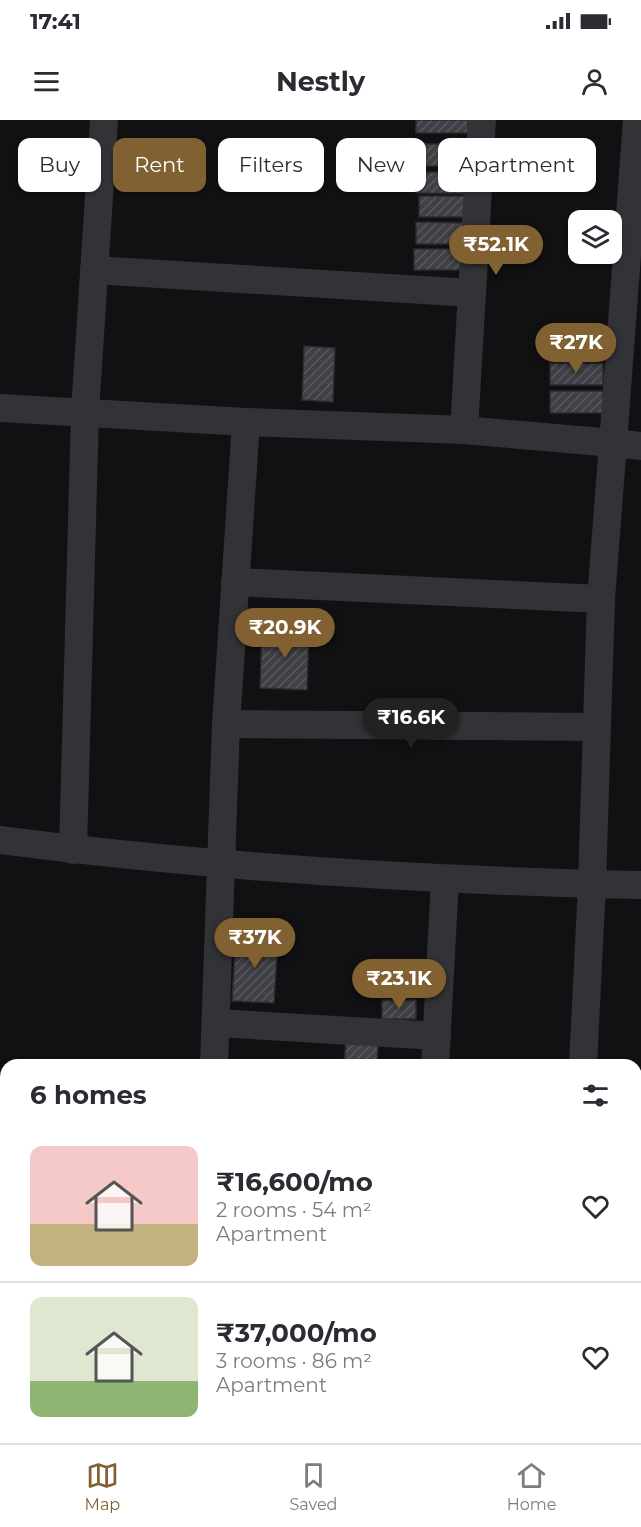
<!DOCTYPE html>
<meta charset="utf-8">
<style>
:root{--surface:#fff;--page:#f7f7f7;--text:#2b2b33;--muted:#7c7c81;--line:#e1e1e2;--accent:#816132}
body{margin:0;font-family:Montserrat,sans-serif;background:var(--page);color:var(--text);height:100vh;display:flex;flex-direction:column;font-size:22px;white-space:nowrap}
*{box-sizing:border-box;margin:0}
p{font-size:20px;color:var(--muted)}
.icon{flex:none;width:33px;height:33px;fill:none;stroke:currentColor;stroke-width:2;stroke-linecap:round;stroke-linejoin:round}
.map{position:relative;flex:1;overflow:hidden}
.panel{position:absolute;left:0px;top:939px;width:642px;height:384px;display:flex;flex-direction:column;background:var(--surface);border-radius:18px 18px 0 0;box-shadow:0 2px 4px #0004}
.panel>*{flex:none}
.top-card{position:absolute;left:18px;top:18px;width:606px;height:54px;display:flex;gap:12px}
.buttons{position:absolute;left:568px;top:90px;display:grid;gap:12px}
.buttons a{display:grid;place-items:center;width:54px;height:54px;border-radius:12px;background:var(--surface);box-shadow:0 2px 4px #0004;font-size:30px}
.price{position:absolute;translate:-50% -51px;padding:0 14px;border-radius:21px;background:var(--accent);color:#fff;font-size:20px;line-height:39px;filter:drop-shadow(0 2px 3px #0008)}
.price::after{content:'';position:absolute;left:50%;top:36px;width:18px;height:14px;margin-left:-9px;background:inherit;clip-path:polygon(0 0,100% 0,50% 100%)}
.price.active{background:#222;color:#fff}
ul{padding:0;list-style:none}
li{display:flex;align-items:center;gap:18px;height:150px;padding:0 30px}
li+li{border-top:2px solid var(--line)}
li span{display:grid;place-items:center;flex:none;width:168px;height:120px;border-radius:12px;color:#555}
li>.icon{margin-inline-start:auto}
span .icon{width:72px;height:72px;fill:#fffc;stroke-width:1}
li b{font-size:26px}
h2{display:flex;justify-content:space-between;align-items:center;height:72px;padding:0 30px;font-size:26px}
.pill{padding:0 21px;border-radius:12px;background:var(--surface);box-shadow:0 2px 4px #0004;font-size:21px;line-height:54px}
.pill.active{background:var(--accent);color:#fff}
.status{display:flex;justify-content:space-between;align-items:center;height:42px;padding:0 30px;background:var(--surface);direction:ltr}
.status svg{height:16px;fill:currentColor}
header{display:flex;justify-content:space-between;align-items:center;height:78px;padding:0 30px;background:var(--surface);font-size:27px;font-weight:700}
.tab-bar{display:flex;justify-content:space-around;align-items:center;height:84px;border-top:2px solid var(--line);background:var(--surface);font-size:16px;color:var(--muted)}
.tab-bar a{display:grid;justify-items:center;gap:3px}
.tab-bar .active{color:var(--accent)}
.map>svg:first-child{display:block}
.building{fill:url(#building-hatch);stroke:#2b2b2f;stroke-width:1.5}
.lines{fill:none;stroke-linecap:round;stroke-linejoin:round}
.minor{stroke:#323337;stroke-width:28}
</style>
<div class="status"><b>17:41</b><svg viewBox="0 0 49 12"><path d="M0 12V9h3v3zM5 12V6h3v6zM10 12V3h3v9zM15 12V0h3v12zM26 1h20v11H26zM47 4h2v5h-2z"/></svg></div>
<header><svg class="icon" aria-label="menu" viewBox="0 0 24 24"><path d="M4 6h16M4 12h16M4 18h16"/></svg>Nestly<svg class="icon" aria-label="person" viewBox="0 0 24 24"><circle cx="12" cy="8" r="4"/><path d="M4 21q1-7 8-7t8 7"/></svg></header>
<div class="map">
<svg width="641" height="1323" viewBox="0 0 641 1323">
<defs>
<pattern id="building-hatch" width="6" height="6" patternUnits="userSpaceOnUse" patternTransform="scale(1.5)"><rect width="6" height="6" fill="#404146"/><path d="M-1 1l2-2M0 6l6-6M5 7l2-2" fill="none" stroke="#585a5e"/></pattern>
</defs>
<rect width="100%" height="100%" fill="#111113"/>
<g class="building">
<rect x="416" y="0" width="52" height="13"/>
<rect x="422" y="24" width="52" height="22"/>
<path d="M416,52H469V74L416,73Z"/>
<rect x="419" y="76" width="53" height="21"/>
<path d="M416,102L469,103V124H416Z"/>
<rect x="414" y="129" width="53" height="21"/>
<path d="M548,210L601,211V232H548Z"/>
<path d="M304,226L335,228L333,282L302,280Z"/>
<rect x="550" y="243" width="53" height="22"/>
<rect x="550" y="271" width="53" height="22"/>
<path d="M262,509L309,510L307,570L260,568Z"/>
<path d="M236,815L278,817L274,883L232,881Z"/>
<rect x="382" y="880" width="34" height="19"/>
<path d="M346,919L378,922L377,945H344Z"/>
</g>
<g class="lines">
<g class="minor">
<path d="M94,150L472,173"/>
<path d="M0,288L246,302L464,310L613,323L637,0"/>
<path d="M464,310L482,0"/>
<path d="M235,462L601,479"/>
<path d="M226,604L596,607"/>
<path d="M0,720C197,746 394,758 592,764L601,479L613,323L641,326"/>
<path d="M73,730L85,292L104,0"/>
<path d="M217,903L437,916"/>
<path d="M214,945L226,604L246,302"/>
<path d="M435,945L445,760"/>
<path d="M583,945L592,764L641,765"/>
<path d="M636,1083H641"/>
<path d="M0,1163L6,1164"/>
<path d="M636,1209L641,1210"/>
<path d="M186,1323L187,1317"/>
<path d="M564,1323V1317"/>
</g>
</g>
</svg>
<div class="buttons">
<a><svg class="icon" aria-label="layers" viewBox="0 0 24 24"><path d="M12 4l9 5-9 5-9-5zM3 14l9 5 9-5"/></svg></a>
</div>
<b class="price" style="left:496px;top:156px">₹52.1K</b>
<b class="price" style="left:576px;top:254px">₹27K</b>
<b class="price" style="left:285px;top:539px">₹20.9K</b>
<b class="price active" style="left:411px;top:629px">₹16.6K</b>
<b class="price" style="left:255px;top:849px">₹37K</b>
<b class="price" style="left:399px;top:890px">₹23.1K</b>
<div class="top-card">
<a class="pill">Buy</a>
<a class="pill active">Rent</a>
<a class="pill">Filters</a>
<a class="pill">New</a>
<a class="pill">Apartment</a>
</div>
<section class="panel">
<h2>6 homes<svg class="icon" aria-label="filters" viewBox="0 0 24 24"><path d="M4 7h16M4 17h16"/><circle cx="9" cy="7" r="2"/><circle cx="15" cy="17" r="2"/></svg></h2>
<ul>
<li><span style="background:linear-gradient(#f6c9c9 65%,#c2b280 0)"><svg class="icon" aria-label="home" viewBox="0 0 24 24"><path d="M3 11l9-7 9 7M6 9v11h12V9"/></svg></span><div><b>₹16,600/mo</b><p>2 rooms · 54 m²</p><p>Apartment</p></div><svg class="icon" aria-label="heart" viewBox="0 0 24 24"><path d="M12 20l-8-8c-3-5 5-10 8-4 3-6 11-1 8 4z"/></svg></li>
<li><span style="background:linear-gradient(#dfe7d0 70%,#8fb573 0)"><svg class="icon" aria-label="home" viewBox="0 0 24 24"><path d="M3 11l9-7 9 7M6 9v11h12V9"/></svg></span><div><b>₹37,000/mo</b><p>3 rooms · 86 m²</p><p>Apartment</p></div><svg class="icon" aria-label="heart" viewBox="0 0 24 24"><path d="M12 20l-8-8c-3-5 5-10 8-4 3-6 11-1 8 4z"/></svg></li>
</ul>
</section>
</div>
<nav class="tab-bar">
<a class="active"><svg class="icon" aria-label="map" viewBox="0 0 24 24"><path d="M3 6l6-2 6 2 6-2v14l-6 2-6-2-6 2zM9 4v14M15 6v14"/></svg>Map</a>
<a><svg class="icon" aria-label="saved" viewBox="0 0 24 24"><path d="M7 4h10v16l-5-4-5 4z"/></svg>Saved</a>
<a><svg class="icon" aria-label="home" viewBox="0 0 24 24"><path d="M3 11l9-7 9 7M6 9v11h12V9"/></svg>Home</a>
</nav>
